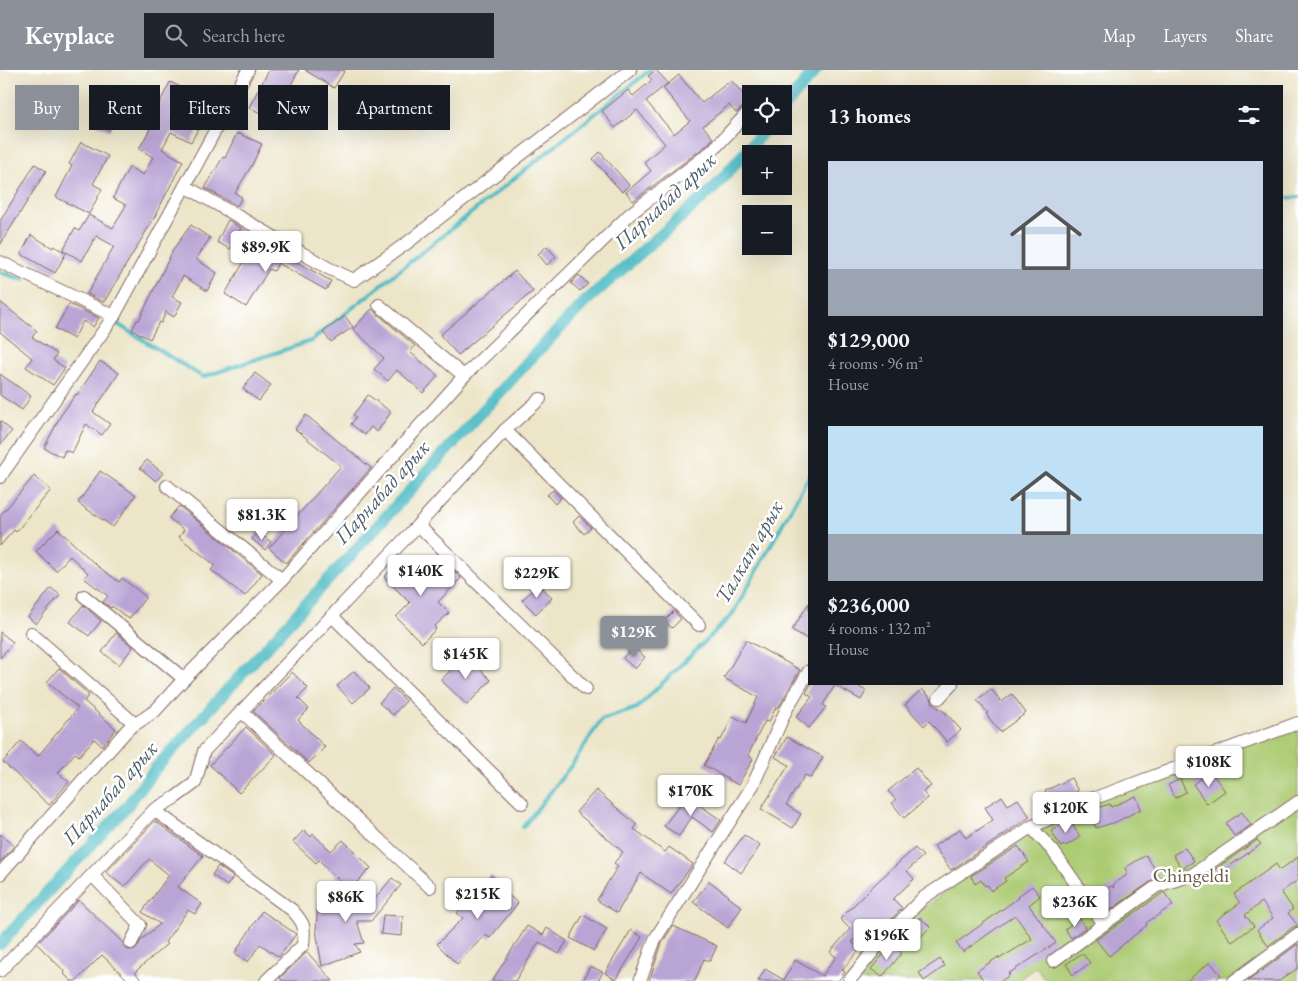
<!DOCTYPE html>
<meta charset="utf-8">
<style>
:root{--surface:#171b24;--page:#20242c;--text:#f1f3f6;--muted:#9ea1a6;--accent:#8c9099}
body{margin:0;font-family:"EB Garamond",serif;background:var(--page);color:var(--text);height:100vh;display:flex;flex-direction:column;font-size:19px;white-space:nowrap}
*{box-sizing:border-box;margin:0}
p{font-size:16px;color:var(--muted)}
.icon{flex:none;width:28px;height:28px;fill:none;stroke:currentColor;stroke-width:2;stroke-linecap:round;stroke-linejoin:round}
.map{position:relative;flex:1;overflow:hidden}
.details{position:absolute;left:808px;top:15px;width:475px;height:600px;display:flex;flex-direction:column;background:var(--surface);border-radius:0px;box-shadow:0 5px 20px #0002}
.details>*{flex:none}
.hud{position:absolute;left:15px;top:15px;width:475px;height:45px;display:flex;gap:10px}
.tools{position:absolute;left:742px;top:15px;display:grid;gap:10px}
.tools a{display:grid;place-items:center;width:50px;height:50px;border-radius:0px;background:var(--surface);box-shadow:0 5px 20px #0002;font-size:25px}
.price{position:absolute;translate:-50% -42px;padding:0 11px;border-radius:5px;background:#fff;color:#222;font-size:16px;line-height:32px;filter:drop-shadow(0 1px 2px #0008)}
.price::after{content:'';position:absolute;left:50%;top:30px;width:15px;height:11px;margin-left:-8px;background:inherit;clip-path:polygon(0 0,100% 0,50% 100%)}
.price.on{background:var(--accent);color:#fff}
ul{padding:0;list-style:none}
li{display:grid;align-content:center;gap:10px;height:265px;padding:0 20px}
li span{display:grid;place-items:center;height:155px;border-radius:0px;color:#555}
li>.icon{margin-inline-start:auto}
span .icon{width:90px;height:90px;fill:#fffc;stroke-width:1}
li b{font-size:21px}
h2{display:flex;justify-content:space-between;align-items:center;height:60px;padding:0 20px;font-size:21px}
.tag{padding:0 18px;border-radius:0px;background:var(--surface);box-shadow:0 5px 20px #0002;font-size:18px;line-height:45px}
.tag.on{background:var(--accent);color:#fff}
header{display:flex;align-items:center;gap:30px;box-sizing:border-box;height:70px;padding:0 25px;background:var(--accent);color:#fff}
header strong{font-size:24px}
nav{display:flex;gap:28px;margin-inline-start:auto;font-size:18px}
.search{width:350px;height:45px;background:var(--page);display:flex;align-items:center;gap:12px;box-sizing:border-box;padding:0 18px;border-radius:0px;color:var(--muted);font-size:19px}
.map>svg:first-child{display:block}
.green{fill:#accb72;stroke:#7b754e}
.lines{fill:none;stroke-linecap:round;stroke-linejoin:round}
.stream{stroke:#4bbac3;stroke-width:4}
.canal{stroke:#4bbac3;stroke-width:12}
.building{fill:#b9a5d5}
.minor-casing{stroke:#836462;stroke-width:14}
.minor{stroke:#fff;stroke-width:12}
.labels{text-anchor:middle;stroke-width:5;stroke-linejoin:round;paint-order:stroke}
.park-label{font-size:20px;fill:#6c5b44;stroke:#fff}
.water-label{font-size:21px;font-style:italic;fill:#4a5d68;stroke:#fff}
</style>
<header>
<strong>Keyplace</strong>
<div class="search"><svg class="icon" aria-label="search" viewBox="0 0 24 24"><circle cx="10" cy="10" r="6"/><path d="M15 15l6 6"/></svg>Search here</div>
<nav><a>Map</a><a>Layers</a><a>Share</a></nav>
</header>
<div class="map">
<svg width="1298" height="911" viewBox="0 0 1298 911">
<rect width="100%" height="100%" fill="#fff"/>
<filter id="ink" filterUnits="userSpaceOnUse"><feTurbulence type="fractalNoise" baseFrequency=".02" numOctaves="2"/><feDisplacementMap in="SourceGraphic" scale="10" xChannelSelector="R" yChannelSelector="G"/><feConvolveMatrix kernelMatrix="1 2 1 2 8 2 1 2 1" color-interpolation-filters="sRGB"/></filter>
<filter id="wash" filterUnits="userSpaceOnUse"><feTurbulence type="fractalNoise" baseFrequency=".0096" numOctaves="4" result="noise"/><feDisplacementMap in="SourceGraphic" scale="20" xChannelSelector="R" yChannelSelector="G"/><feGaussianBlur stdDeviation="1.12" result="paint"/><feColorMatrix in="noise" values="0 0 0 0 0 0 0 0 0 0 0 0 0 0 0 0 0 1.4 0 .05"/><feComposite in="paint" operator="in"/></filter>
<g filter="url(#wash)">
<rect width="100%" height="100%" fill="#ece5c8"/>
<path class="green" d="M1298,654V911H1046L1036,897L1017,911H849L913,846L1005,777L1095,728Z"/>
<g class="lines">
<g class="stream">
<path d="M1281,125L1288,128L1298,127"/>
<path d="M0,202L24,210"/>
<path d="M114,252L203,307L311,271L650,0"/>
<path d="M523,757L574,692L601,650L637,638L732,545L809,406"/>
</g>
<g class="canal">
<path d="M784,37L816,0"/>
<path d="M0,874L127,736L155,699L533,286L585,232L715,117L768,56"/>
</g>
</g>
<g id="blocks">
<g class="building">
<path d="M269,0H299L272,49L249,37Z"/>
<path d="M305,0H345L334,18Z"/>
<path d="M656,0L668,13L646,31L674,64L690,51L663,18L679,5L702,33L731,10L749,31L736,43L729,35L703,56L713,68L707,75L633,131L626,122L651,101L644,92L665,74L637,40L615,58L602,41L628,20L633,26L652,10L648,6Z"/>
<path d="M170,12L201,27L205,19L217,25L191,72L171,62L162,79L183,91L154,148L104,232L87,224L114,176L96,166L82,191L63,180L75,158L79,161L89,145L113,158L126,135L113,128L129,97L143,105L153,87L139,79L150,59L148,58L149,56L129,44L142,22L160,32Z"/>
<path d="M103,30L120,40L109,61L91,51Z"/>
<path d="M237,63L262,74L252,95L235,123L242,127L237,136L205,118L223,87L225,88Z"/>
<path d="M81,72L108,86L93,114L102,119L89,144L56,127L72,96L69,94Z"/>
<path d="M600,82L629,115L622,122L593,89Z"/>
<path d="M35,94L46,101L0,175V151Z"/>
<path d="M228,150L241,158L230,179L217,172Z"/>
<path d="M191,155L210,168L196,189L217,203L207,221L183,206L172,227L182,232L174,247L166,242L161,253L159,252L150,269L132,260L137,250H139L174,178Z"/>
<path d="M31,165L53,178L54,176L66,183L55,203L21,184Z"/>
<path d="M257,170L331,211L326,220L278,193L274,201L269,199L246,237L225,224Z"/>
<path d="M547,176L556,187L547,195L538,184Z"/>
<path d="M515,201L533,221L458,285L440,265Z"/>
<path d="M579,205L588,214L580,221L571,213Z"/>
<path d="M0,232L37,261L32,267L57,284L53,290L65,298L53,315L26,297L32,288L0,262Z"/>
<path d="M69,234L99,248L93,257L83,251L74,269L55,259Z"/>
<path d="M372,239L415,276L410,282L438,306L423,323L397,300L388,311L374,299L384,288L353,259Z"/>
<path d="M345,246L353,257L331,272L323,262Z"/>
<path d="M100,291L119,303L93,342L110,354L102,365L86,354L72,383L65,380L62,387L44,378L61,345L76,324L77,325Z"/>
<path d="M255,303L271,315L259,331L243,319Z"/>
<path d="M0,304L31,326L22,340L0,325Z"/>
<path d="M368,325L391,342L377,362L371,357L365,365L351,354L356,347L353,345Z"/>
<path d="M306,345L371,398L286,493L269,478L341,396L295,359Z"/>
<path d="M0,351L12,361L0,375Z"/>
<path d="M147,390L163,403L156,411L140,398Z"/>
<path d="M100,401L136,425L113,457L78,433Z"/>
<path d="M34,406L51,420L16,462L14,460L0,476V446Z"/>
<path d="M553,420L561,428L555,434L547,425Z"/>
<path d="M179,436L262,504L245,526L211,500L215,495L179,467L184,460L169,448Z"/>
<path d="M579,446L591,458L584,464L573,452Z"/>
<path d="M58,459L95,494L119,512L122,508L146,527L129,549L112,536L111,538L103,532L108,526L84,508L88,503L70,486L56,501L36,481Z"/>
<path d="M258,462L271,472L265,480L252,469Z"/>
<path d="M404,487L431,513L448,495L461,508L438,532L449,543L434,557L436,559L422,573L396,547L410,533L384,507Z"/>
<path d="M539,514L552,528L536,544L522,530Z"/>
<path d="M51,518L60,525L36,554L28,547Z"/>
<path d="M809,533V570L792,560Z"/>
<path d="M83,535L101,551L89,566L70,552Z"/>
<path d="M674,541L681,549L672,558L664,551Z"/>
<path d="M0,562L13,572L0,588Z"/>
<path d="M116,563L133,577L119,595L102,582Z"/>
<path d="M746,570L800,600L778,638L776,637L769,652L765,651L748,685L753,689L738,715L704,695L719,669L721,670L733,646L746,653L758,627L724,608Z"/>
<path d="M633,577L645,587L635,599L623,588Z"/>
<path d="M465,585L491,610L467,635L441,610Z"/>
<path d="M59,598L89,625L84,631L116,659L102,676L94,669L79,686L75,683L58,703L69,712L49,735L3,692L21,671L38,686L78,638L47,612Z"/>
<path d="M354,601L370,618L353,633L337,616Z"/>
<path d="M292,602L308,618L298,628L309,639L298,650L325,677L309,693L253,641Z"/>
<path d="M811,614H861L859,617L866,621L861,630L835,615L823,635L826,637L809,658L796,647L812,627L806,623Z"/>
<path d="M393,618L406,631L393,645L379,633Z"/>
<path d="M922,619L931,628L933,634L946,643L961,660L947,672L929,651L924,656L905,635Z"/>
<path d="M991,619L1002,632L1012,624L1026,643L1000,662L986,644L988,643L977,630Z"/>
<path d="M246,657L276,685L239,723L210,695Z"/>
<path d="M787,667L823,687L811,708L805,705L786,735L801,744L793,758L761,739L789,695L775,687Z"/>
<path d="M916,698L931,716L923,722L928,728L904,748L892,733L896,730L888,721Z"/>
<path d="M1211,702L1225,721L1207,734L1193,714Z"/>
<path d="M1071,708L1078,721L1052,734L1045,721Z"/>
<path d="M1180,709L1186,722L1175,728L1168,715Z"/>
<path d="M596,720L637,755L634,759L665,782L669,777L693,794L671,824L641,803L617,843L597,830L618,796L614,793L623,782L576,742Z"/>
<path d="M686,726L721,750L713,762L692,747L679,766L664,756Z"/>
<path d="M1002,726L1008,735L1018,729L1030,747L951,800L934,776L960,759L966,768L993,750L985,737Z"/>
<path d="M1136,726L1141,739L1116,752L1096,758L1090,740L1110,734L1111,737Z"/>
<path d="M1242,742L1251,755L1234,766L1226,753Z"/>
<path d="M1069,749L1080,767L1066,776L1064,775L1061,777L1051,761Z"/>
<path d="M155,751L203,786L178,817L202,834L195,844L188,840L165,872L167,874L135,902L142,911H129L102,885L76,911H71L64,904L65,902L37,874L79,830L123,873L124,877L128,880L136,879L141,870L160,854L142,842L169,805L149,789L124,817L106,802Z"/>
<path d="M304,760L311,767L313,764L331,781L343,770L371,798L349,820L319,790L316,793L293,772Z"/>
<path d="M0,764L14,776L0,792Z"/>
<path d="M744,765L760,776L741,803L725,791Z"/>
<path d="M1257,770L1261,774L1207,812L1204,807Z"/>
<path d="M1018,776L1029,792L1004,808L1006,811L991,821L988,815L985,816L981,810L975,814L971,806Z"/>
<path d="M915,778L923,786L907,801L914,809L893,829L902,838L878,863L869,855L852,872L860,879L842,900L845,902L838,911H758L765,899L784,910L795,890L822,906L836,887L830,882L850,859L840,849L876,813Z"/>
<path d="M1185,778L1194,791L1182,799L1173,785Z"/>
<path d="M1146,785L1159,806L1106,843L1096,828L1111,816L1114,818L1113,815L1128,804L1125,798Z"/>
<path d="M1298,787V810L1281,822L1293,839L1288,843L1298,856L1293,857L1268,876L1257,860L1273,848L1262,832L1245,845L1254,856L1232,872L1216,850L1240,833L1234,824L1276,794L1280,800Z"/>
<path d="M218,796L233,807L227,816L212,805Z"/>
<path d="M491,805L499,812L496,815L518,833L490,868L485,865L457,894L437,874L463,848L457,843Z"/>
<path d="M392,808L401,815L371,851H357L364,873L355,874L360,882L322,896L316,860L318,829L373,831Z"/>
<path d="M709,811L729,826L728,827L742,837L728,858L693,832Z"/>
<path d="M1032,816L1040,826L1029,835L1056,873L1008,904L1010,905L1001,911H984L977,901L998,887L999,889L1032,869L1015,845L963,882L956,873L1018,828L1017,827Z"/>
<path d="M1164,822L1173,835L1146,853L1147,855L1109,886L1096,870Z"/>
<path d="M262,841L296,864L279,887L260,874L248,892L235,883Z"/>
<path d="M383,845L403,846L402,866L381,864Z"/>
<path d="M583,845L607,859L594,881L570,868Z"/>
<path d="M920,847L930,857L918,870L905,858L913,850L916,852Z"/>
<path d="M1079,848L1086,857L1071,868L1065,859Z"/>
<path d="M527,856L543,865L547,858L567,871L559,884L539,872L515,911H492Z"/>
<path d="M673,856L717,876L710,891L704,889L695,911H649L662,873Z"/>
<path d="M631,860L642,867L616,910L605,903Z"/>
<path d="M892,874L902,883L882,907L871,899Z"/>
<path d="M1298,874V898L1279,911H1248Z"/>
<path d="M307,882L315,891L333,911H283L280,908Z"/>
<path d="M1082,883L1090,893L1073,905L1066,894Z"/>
<path d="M940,889L945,896L924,911L919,903Z"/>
<path d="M1210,892L1221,905L1214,911H1187Z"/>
<path d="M590,896L603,902L598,911H583Z"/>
</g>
</g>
</g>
<g filter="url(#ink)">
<use href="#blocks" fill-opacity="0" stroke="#836462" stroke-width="1"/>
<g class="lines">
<defs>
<g id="minor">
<path d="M185,116L328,198L354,210L407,173L630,0"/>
<path d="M0,192L114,246"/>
<path d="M379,235L464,306"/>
<path d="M505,360L699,555"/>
<path d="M0,407L114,246L248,0"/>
<path d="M167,416L282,510"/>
<path d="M418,455L586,619"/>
<path d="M84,526L184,609"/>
<path d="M332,546L522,733"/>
<path d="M31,563L135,654"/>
<path d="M939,628L952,614"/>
<path d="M241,641L430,817"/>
<path d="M154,740L292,840C305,854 305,857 303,875L266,911"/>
<path d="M1031,757L1053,781L1104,854"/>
<path d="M0,804L128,659L155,641L184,609L282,510L464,306L630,144L712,81L751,39"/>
<path d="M92,805L140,855L131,873"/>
<path d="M1053,891L1157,816L1192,805L1298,732"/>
<path d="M0,901L154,740L176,727L195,713L204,681L418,455L505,360L540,329"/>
<path d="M640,911L655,869L753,715L786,640L809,601"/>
<path d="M849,911L885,867L923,828L1031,757L1095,728L1298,653"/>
<path d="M1234,911L1298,864"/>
</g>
</defs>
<use href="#minor" class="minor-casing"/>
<use href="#minor" class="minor"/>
</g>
</g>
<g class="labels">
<g class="park-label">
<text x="1191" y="812">Chingeldi</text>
</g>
<g class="water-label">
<text transform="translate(665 131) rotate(-43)" y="7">Парнабад арык</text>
<text transform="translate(382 422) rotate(-48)" y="7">Парнабад арык</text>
<text transform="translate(749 482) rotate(-60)" y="7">Талкат арык</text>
<text transform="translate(110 723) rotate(-48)" y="7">Парнабад арык</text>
</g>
</g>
</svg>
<div class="tools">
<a><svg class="icon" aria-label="locate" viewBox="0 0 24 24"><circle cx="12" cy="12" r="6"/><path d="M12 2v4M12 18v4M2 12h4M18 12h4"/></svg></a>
<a>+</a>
<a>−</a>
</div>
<b class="price" style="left:266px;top:203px">$89.9K</b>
<b class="price" style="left:262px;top:471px">$81.3K</b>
<b class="price" style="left:421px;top:527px">$140K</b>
<b class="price" style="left:537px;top:529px">$229K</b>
<b class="price on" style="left:634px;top:588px">$129K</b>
<b class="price" style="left:466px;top:610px">$145K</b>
<b class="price" style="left:1209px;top:718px">$108K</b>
<b class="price" style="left:691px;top:747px">$170K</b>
<b class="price" style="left:1066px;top:764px">$120K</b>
<b class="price" style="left:478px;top:850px">$215K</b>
<b class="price" style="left:346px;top:853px">$86K</b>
<b class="price" style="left:1075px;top:858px">$236K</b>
<b class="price" style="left:887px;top:891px">$196K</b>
<div class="hud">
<a class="tag on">Buy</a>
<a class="tag">Rent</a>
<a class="tag">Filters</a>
<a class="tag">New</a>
<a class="tag">Apartment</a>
</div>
<section class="details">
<h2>13 homes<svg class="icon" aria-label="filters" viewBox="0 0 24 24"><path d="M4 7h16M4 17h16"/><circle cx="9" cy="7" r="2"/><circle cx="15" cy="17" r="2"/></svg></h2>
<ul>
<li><span style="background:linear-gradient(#c9d6e8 70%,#9aa5b1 0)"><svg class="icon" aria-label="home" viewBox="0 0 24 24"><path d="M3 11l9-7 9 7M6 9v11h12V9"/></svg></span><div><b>$129,000</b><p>4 rooms · 96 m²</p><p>House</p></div></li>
<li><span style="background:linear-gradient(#bfe0f5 70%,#9aa5b1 0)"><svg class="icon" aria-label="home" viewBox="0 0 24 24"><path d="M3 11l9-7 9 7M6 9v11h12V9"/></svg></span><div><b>$236,000</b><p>4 rooms · 132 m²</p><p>House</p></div></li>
</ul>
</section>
</div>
